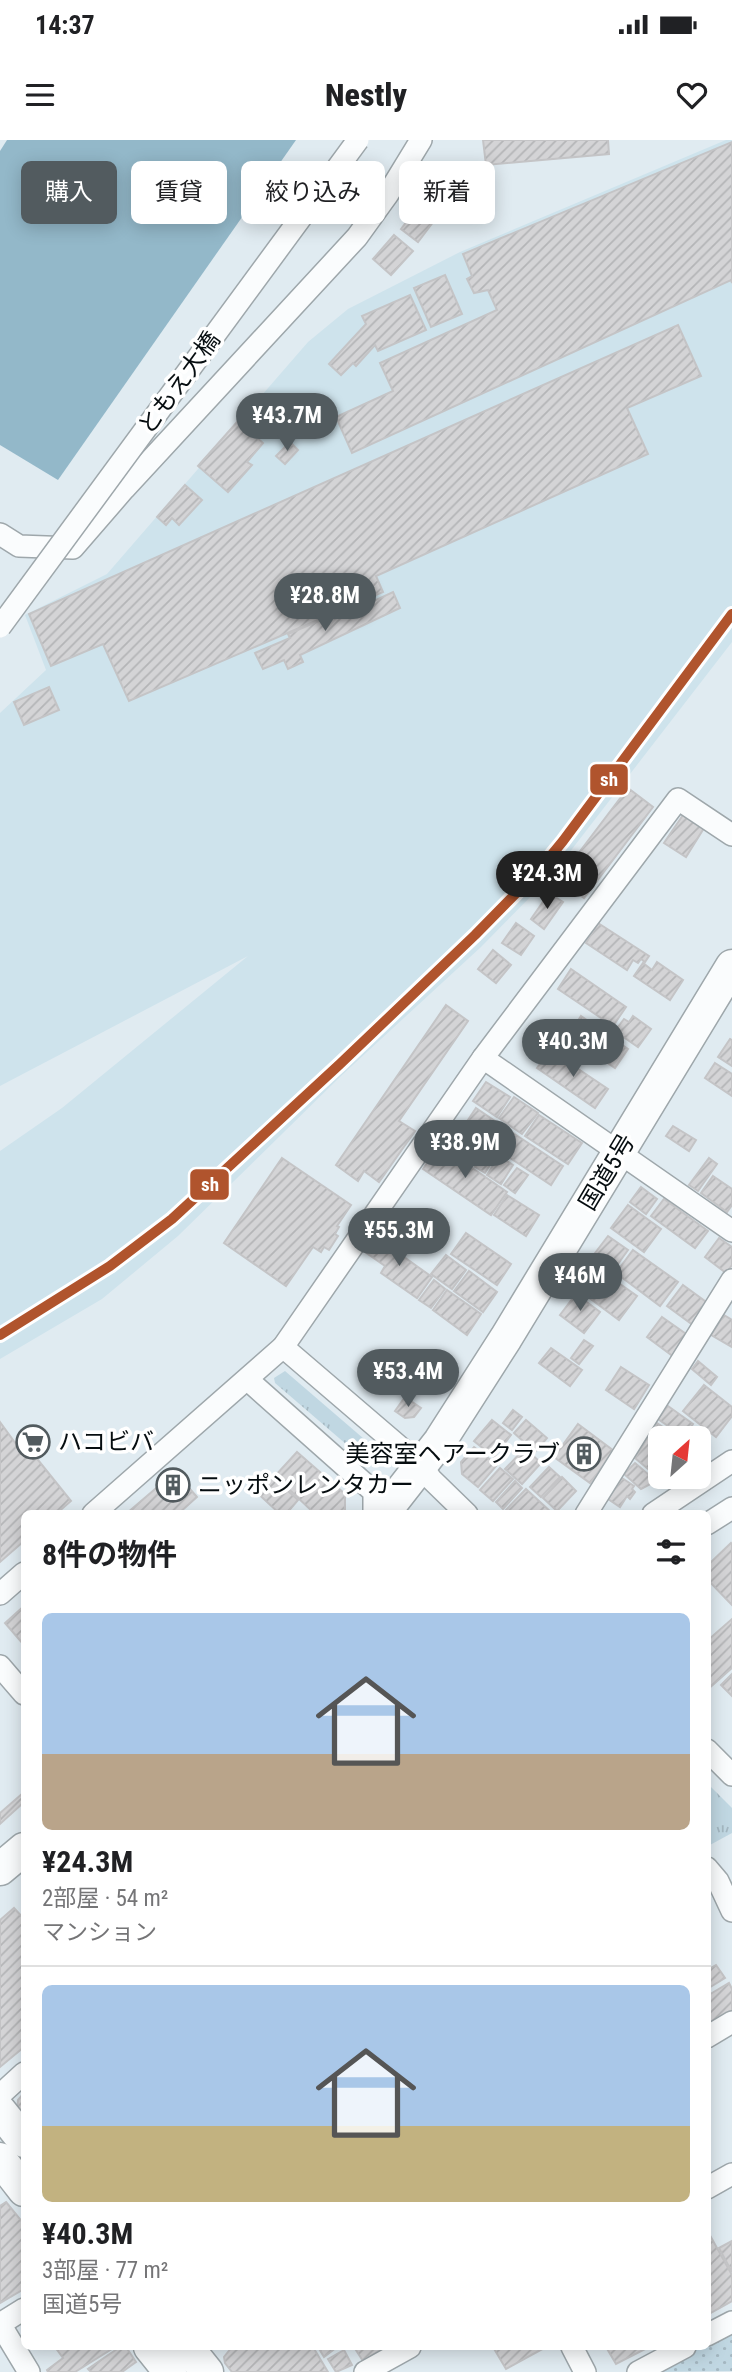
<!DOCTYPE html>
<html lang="ja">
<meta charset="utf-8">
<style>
:root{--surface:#fff;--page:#f2f2f2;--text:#202124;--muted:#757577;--line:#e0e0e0;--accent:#525b5f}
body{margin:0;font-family:"Roboto Condensed","Noto Sans JP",sans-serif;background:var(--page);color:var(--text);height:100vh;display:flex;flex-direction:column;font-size:26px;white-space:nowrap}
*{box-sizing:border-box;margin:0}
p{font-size:23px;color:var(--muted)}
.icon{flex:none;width:38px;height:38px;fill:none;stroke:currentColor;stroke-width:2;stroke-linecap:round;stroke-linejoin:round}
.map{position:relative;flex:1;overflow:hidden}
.drawer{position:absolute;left:21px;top:1370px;width:690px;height:840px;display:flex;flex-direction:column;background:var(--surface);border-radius:10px;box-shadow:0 4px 18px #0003}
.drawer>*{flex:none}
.banner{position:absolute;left:21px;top:21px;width:691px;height:63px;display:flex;gap:14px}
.needle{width:46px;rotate:27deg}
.controls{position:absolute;left:648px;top:1286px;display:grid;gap:14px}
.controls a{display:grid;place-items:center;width:63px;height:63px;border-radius:10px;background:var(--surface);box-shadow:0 4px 18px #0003;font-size:35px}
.price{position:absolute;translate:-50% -60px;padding:0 16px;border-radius:24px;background:var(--accent);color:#fff;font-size:23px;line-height:46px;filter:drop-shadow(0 2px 4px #0008)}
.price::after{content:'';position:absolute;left:50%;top:42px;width:21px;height:16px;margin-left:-10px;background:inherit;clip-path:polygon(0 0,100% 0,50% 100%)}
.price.on{background:#222;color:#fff}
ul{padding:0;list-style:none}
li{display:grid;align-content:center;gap:14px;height:371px;padding:0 21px}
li+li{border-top:2px solid var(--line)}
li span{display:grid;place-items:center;height:217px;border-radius:10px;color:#555}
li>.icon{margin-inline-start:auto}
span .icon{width:126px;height:126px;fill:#fffc;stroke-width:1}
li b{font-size:30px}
h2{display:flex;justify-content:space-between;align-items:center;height:84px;padding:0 21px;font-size:30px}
.pill{padding:0 24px;border-radius:10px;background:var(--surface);box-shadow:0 4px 18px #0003;font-size:24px;line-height:63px}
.pill.on{background:var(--accent);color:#fff}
.status{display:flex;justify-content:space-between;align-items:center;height:49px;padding:0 35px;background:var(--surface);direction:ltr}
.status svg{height:19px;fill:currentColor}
header{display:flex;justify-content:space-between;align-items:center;height:91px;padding:0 21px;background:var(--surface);font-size:32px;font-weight:800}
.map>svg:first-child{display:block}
.built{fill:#cee3ec}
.grass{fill:url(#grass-tufts)}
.park{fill:url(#park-dots)}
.water{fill:#93b8c9}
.building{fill:url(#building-hatch);stroke:#c4c4c6;stroke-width:2}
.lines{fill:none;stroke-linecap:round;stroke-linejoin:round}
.minor-casing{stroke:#9ea7ab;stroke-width:24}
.highway-casing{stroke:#9ea7ab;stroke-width:35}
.minor{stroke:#fafcfd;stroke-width:21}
.highway{stroke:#fafcfd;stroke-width:32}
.minor-bridge-casing{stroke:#9ea7ab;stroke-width:24;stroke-linecap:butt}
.minor-bridge{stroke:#fafcfd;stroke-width:21}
.rail-1-casing{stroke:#fff;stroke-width:16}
.rail-1{stroke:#b0542d;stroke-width:10}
.labels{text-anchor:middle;stroke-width:7;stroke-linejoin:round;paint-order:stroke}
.street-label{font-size:24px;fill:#060d10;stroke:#fff}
.poi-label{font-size:24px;fill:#060d10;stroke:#fff;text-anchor:start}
.line-badge{stroke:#fff;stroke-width:2.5}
.badge-label{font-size:19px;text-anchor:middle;font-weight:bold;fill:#fff}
</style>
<div class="status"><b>14:37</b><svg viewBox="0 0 49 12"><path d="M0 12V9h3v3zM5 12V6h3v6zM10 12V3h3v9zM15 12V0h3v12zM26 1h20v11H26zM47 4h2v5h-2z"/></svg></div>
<header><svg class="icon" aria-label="menu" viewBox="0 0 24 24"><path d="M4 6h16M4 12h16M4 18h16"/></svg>Nestly<svg class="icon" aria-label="heart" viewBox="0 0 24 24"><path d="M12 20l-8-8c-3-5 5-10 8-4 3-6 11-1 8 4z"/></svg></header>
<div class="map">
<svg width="732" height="2232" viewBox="0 0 732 2232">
<defs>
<pattern id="grass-tufts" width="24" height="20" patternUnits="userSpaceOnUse" patternTransform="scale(1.75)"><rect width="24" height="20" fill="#c0d7e2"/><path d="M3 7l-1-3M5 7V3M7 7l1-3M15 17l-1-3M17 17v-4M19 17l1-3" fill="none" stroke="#a4b7c1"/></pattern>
<pattern id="park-dots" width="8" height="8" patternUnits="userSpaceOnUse" patternTransform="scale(1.75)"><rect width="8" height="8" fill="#c0d7e2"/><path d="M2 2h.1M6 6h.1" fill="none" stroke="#a4b7c1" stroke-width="1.8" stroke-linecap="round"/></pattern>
<pattern id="building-hatch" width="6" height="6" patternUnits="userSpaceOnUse" patternTransform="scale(1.75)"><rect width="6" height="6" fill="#d4d4d6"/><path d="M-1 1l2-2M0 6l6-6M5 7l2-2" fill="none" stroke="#b4b5b7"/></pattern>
</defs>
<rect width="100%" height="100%" fill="#e0ebf1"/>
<path class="built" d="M726,0H732V502L552,735L481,807L342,935L178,1096L102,1159L0,1219V1011L62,968L248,816L0,946V573L46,530L25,475L107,434L308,202L348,169L460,112Z"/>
<g class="grass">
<path d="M285,1231L378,1311L368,1323L275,1243L274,1238Z"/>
<path d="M707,1643L732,1668V1693L710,1705L707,1702Z"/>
</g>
<path class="park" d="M732,2189V2231L653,2232L699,2207H707V2203Z"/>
<path class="water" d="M7,0H296L58,340L0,305V11Z"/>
<g class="building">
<path d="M483,0H608L609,14L486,25Z"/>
<path d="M732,2V143L731,140L352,313L336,277L393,251L380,223L497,170L488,150L474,153L467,139L472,136L463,114Z"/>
<path d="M429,52L446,65L418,102L401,89Z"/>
<path d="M394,95L413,111L391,135L373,119Z"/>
<path d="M445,135L462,174L431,187L414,148Z"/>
<path d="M410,155L426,190L378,211L375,205L356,226L353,223L341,235L329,224L366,184L362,176Z"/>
<path d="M678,185L701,236L627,268L648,314L376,436L383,452L129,561L103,504L51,526L29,474Z"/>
<path d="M238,281L263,303L247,322L252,325L228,352L198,326Z"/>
<path d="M290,302L298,310L285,324L276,316Z"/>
<path d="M185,345L202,360L179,385L172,378L166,385L157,377Z"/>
<path d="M393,452L400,468L300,515L303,522L288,529L284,520L263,529L255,513L290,498L288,494L333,475L335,479Z"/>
<path d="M49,547L59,570L24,585L14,562Z"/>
<path d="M628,648L653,667L584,758L559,739Z"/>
<path d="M683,675L704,688L686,717L664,703Z"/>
<path d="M549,753L563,762L544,789L531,779Z"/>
<path d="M516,783L534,796L521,815L502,803Z"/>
<path d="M598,783L649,816L645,822L641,819L638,823L633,820L627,830L586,803Z"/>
<path d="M493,810L511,825L496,843L478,829Z"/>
<path d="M657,822L683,840L670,860L634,836L643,823L652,830Z"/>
<path d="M571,829L626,867L613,886L558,849Z"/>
<path d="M446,865L468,881L399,981L415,991L379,1042L364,1031L358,1041L336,1025Z"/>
<path d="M581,876L628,909L615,928L568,896Z"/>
<path d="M633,876L651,889L638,907L615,891L624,879L629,882Z"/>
<path d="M730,899L732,900V926L718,917Z"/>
<path d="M550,910L608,949L595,968L537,928Z"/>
<path d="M715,923L732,934V956L705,938Z"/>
<path d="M486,942L510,957L497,977L473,961Z"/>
<path d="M514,957L538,973L522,994L499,978Z"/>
<path d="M476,968L511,992L498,1010L464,986Z"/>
<path d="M539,975L582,1003L568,1024L525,996Z"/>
<path d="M454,986L477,1001L465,1019L442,1003Z"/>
<path d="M673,986L696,1000L689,1011L666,996Z"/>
<path d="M513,993L563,1026L551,1045L501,1012Z"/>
<path d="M480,1003L497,1014L485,1033L475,1027L480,1018L474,1014Z"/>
<path d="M439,1005L507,1052L491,1075L423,1029Z"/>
<path d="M499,1016L513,1025L501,1044L487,1035Z"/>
<path d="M282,1018L351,1065L337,1086L339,1087L335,1094L338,1096L329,1110L324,1107L321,1112L313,1107L286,1146L224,1103Z"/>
<path d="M709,1018L717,1024L698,1051L689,1045Z"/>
<path d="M517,1028L528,1035L515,1053L504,1045Z"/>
<path d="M713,1036L732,1049V1065L727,1072L701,1053Z"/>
<path d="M641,1047L657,1059L646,1074L630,1062Z"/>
<path d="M507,1055L539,1075L526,1096L494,1075Z"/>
<path d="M664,1059L708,1091L695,1108L651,1076Z"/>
<path d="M628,1065L661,1089L644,1112L611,1088Z"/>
<path d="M466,1093L511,1124L497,1145L451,1114Z"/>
<path d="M608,1096L628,1110L612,1132L592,1117Z"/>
<path d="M376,1097L432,1137L417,1158L381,1133L385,1126L365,1112Z"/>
<path d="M719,1098L732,1107V1125L726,1133L705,1117Z"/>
<path d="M633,1110L678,1142L660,1166L616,1133Z"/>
<path d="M446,1115L466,1130L452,1149L431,1134Z"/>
<path d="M593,1125L637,1156L619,1180L576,1148Z"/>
<path d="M469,1131L497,1152L483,1172L454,1151Z"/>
<path d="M434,1140L445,1149L431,1168L419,1160Z"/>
<path d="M683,1145L709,1164L693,1185L667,1166Z"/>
<path d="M447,1150L481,1174L467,1195L433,1170Z"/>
<path d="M576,1154L600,1172L584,1193L560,1175Z"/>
<path d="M724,1175L732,1180V1207L711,1195Z"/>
<path d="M662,1177L689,1196L674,1217L647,1197Z"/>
<path d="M584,1200L593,1206L579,1224L571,1218Z"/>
<path d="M551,1208L582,1230L570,1246L539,1223Z"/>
<path d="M698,1221L717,1237L711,1245L692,1229Z"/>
<path d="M621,1227L649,1245L634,1269L606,1250Z"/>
<path d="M704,1245L732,1267V1276L716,1297L683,1271Z"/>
<path d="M405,1257L421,1268L414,1277L405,1278L395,1271Z"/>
<path d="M668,1266L693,1284L684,1297L658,1279Z"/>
<path d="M513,1270L522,1277L512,1290L503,1283Z"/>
<path d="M492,1280L511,1295L494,1317L474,1301Z"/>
<path d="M526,1280L547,1298L535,1312L514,1293Z"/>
<path d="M0,1282L24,1315L30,1310L71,1361L56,1374H24V1401L0,1422Z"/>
<path d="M657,1283L679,1298H660L661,1337L659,1338L635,1318Z"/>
<path d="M578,1284L614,1311L590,1343L554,1317Z"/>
<path d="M474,1307L497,1325L478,1347L462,1334L461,1322Z"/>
<path d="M525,1308L541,1323L522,1344L505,1329Z"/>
<path d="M297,1312L345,1354V1374H315L275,1336Z"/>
<path d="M635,1323L656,1341L641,1349L624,1334Z"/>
<path d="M549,1327L560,1337L541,1357L530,1347Z"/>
<path d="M500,1328L513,1339L493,1361L480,1350Z"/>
<path d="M266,1331L298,1360L286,1374H280L251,1347Z"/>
<path d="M175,1332L197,1357L178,1374H126Z"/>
<path d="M562,1337L576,1351L557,1371L543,1358Z"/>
<path d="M622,1338L634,1346L632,1349L635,1352L630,1359L627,1356L620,1367L608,1359Z"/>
<path d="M515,1341L522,1348L503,1369L496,1362Z"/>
<path d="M526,1349L553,1374L504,1372Z"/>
<path d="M731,1403L732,1404V1465L707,1439V1426Z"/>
<path d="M24,1466V1505L5,1483Z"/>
<path d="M732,1479V1528L707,1550V1501Z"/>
<path d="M732,1534V1556L721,1545Z"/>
<path d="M23,1653L24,1662L0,1684V1673Z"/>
<path d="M14,1768L24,1779V1907L0,1927V1780Z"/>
<path d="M716,1825L725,1838L707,1849V1830Z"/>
<path d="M729,1843L732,1849V1870L707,1885V1856Z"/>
<path d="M24,1953V1980L17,1971L18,1960Z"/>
<path d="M6,2062L24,2084V2149L0,2163V2066Z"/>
<path d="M707,2090L732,2135V2161L707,2175Z"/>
<path d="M732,2101V2132L719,2108Z"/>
<path d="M55,2207H115L75,2232H48L47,2230L63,2218Z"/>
<path d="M120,2207H126L136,2222L122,2232H91L88,2229Z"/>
<path d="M232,2207H313L328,2232H232L225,2223L224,2217Z"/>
<path d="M318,2207H337L324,2217Z"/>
<path d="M354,2207H383V2208L363,2221Z"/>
<path d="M493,2207H546L506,2229Z"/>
<path d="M606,2207H649L616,2224Z"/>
<path d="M344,2210L352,2225L336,2232L328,2219Z"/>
</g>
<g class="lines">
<defs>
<g id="minor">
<path d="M0,394L19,406L73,408L124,349L357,97L388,54L421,0"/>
<path d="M483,918L732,1091"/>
<path d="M283,1207L422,1326L431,1339L467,1374"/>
<path d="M248,1240L374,1352V1374"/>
<path d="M93,1374L283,1207L483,918L678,659L732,695"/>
<path d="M586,1374L732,1140"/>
<path d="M653,1374L732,1321"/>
<path d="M707,1384L732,1368"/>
<path d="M0,1454L24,1433"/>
<path d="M0,1526L24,1554"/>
<path d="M707,1610L732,1635"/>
<path d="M707,1728L718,1741L732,1771"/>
<path d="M707,1897L732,1882"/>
<path d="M0,1955L24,1933"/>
<path d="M707,2048L732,2034"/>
<path d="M0,2184L29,2232"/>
<path d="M0,2184L24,2169"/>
<path d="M707,2195L732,2182"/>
<path d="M572,2207L585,2232"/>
<path d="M365,2232L410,2207"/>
<path d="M638,2232L685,2207"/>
</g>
<g id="highway">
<path d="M383,1374L440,1301L506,1198L732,826"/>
<path d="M0,1729L24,1709"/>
<path d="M0,1971L24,2001"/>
<path d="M0,2019L24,2050"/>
<path d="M150,2207L170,2232"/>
<path d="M187,2207L207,2232"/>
</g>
</defs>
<use href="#minor" class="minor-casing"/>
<use href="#highway" class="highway-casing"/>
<use href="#minor" class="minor"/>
<use href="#highway" class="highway"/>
<defs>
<path id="minor-bridge" d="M0,487L358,0"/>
</defs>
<use href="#minor-bridge" class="minor-bridge-casing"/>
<use href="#minor-bridge" class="minor-bridge"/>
<defs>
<path id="rail-1" d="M0,1195L110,1126L172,1079L340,924L475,795L540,729L563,701L732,474"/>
</defs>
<use href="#rail-1" class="rail-1-casing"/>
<use href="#rail-1" class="rail-1"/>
</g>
<defs>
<symbol id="supermarket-ring" viewBox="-11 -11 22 22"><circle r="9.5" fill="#fff" stroke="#525b5f" stroke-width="1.5"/><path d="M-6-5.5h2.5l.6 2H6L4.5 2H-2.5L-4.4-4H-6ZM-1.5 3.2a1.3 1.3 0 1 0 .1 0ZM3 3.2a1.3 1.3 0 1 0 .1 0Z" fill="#525b5f"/></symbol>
<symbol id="building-ring" viewBox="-11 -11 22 22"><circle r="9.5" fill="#fff" stroke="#525b5f" stroke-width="1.5"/><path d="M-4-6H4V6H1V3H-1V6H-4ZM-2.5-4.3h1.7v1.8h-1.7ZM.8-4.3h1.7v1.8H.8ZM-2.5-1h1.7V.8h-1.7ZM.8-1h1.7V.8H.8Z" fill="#525b5f"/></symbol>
</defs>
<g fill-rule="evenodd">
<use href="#supermarket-ring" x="14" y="1283" width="38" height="38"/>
<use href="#building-ring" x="565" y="1295" width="38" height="38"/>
<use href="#building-ring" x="154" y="1326" width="38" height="38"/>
</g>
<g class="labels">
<g class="street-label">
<text transform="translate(179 243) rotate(-54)" y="8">ともえ大橋</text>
<text transform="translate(607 1032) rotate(-59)" y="8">国道5号</text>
</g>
<g class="poi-label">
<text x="58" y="1310">ハコビバ</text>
<text x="560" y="1322" text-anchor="end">美容室ヘアークラブ</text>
<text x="198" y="1353">ニッポンレンタカー</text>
</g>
</g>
<g class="line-badge">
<rect x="589" y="623" width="40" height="33" rx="7" fill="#b0542d"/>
<rect x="189" y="1028" width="41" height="33" rx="7" fill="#b0542d"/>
</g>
<g class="badge-label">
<text x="609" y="646">sh</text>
<text x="210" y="1051">sh</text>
</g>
</svg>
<div class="controls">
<a><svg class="needle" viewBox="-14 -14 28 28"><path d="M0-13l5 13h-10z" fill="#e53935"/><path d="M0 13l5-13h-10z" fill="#757577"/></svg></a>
</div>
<b class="price" style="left:287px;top:313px">¥43.7M</b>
<b class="price" style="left:325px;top:493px">¥28.8M</b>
<b class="price on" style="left:547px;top:771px">¥24.3M</b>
<b class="price" style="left:573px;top:939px">¥40.3M</b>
<b class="price" style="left:465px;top:1040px">¥38.9M</b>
<b class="price" style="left:399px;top:1128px">¥55.3M</b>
<b class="price" style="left:580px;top:1173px">¥46M</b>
<b class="price" style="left:408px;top:1269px">¥53.4M</b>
<div class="banner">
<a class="pill on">購入</a>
<a class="pill">賃貸</a>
<a class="pill">絞り込み</a>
<a class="pill">新着</a>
</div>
<section class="drawer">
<h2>8件の物件<svg class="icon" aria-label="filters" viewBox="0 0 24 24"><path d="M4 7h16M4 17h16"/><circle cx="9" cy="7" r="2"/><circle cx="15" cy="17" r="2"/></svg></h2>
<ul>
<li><span style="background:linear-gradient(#a9c7e8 65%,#b9a48a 0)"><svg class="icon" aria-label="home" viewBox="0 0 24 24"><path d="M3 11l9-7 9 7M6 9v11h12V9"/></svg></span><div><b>¥24.3M</b><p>2部屋 · 54 m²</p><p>マンション</p></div></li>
<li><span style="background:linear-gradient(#a9c7e8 65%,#c2b280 0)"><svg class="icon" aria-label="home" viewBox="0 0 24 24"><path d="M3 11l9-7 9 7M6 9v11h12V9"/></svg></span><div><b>¥40.3M</b><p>3部屋 · 77 m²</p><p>国道5号</p></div></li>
</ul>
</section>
</div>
